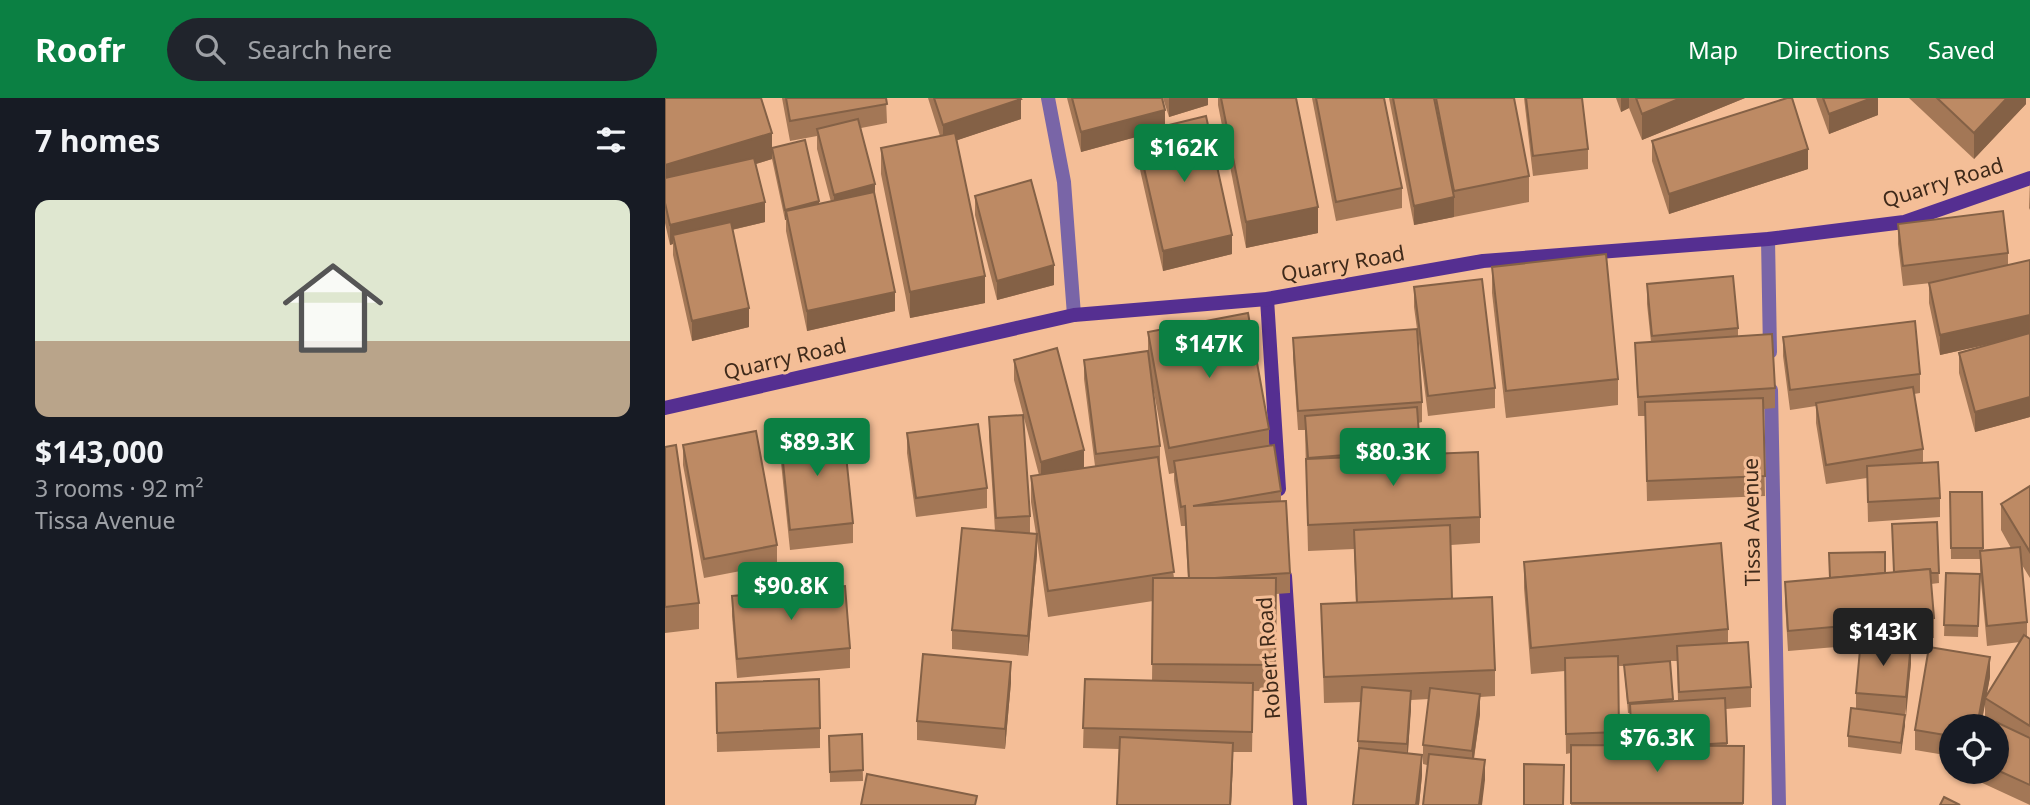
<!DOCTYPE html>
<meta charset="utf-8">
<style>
:root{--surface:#171b24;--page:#20242c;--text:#f1f3f6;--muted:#9ea1a6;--line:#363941;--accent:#0b8043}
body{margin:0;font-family:"Noto Sans",sans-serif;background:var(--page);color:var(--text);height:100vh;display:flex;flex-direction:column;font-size:26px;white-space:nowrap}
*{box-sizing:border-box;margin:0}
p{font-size:23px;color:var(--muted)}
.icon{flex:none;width:38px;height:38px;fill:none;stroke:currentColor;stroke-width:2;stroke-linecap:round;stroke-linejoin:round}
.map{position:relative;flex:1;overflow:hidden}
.side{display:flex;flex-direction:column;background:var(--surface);width:665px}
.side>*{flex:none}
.tools{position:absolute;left:1274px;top:616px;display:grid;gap:14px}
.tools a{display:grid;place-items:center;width:70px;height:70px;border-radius:50%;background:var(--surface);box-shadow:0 2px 5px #0004;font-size:35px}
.price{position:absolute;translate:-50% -60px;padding:0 16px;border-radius:7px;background:var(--accent);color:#fff;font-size:23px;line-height:46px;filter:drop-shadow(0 2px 4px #0008)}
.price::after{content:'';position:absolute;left:50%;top:42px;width:21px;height:16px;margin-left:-10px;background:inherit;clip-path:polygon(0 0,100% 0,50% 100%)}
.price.current{background:#222;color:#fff}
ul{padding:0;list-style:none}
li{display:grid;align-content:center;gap:14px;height:371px;padding:0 35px}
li+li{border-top:2px solid var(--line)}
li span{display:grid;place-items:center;height:217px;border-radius:14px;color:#555}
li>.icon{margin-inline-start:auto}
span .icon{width:126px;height:126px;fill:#fffc;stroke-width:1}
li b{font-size:30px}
h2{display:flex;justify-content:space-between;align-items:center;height:84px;padding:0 35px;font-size:30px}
header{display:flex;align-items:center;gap:42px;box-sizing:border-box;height:98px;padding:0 35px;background:var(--accent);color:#fff}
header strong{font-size:33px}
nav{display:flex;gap:38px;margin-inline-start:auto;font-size:24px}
.search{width:490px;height:63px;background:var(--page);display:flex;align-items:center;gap:18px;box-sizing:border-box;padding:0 24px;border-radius:38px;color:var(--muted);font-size:26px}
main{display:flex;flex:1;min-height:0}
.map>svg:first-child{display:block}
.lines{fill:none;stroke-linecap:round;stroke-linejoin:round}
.street{stroke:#7965a7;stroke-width:14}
.secondary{stroke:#552f91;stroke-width:14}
.wall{fill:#a37756;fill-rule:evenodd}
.shaded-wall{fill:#846146}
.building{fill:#bd8a64;stroke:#846146;stroke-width:2}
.labels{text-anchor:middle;stroke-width:6;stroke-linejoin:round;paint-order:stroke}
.street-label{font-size:21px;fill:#3f2a1a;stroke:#f4be97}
</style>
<header>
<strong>Roofr</strong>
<div class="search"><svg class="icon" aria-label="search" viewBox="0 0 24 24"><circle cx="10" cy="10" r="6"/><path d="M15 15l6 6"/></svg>Search here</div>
<nav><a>Map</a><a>Directions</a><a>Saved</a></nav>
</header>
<main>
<section class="side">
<h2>7 homes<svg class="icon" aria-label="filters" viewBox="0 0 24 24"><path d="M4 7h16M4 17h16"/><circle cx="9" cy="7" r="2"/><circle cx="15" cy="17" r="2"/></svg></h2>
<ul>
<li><span style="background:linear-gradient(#dfe7d0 65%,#b9a48a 0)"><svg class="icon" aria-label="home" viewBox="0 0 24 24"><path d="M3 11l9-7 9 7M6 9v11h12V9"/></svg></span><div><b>$143,000</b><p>3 rooms · 92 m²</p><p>Tissa Avenue</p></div></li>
</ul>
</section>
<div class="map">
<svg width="1365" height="707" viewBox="0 0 1365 707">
<rect width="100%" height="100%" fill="#f4be97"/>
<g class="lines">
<g class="street">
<path d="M383,0L399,84L409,217"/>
<path d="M1103,141L1105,254"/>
<path d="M1106,292L1114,707"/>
</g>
<g class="secondary">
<path d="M602,201L614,391"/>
<path d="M0,310L409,217L602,201L818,163L1103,141L1239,124L1365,80"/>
<path d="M620,478L635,707"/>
</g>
</g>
<g class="wall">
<path d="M0,0L107,50L154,106L166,104L152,51V38L125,43L117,0H221L222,25L196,30L210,99L230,213L142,233L121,133V122H120L107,61L91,66L100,124L67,132L84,229L27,243L8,157V146L5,147L0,125Z"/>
<path d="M263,0H355L356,21L292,42L320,205L245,220L216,76V50L275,38Z"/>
<path d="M402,0H497L500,28L567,156L498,173L471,54V39L416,54Z"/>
<path d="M498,0H543V7L504,19Z"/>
<path d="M553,0H631L653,135L581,150L553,7Z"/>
<path d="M647,0H719L737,90V110L671,123Z"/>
<path d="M724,0H849L864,78V104L749,127Z"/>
<path d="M859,0H917L923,51V71L868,78Z"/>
<path d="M951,0H1080L977,42L964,10L956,14Z"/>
<path d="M1151,0H1213V17L1164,36Z"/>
<path d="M1244,0H1361V6L1309,61Z"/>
<path d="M987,43L1143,71L1004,116L987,63Z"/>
<path d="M1365,83V112L1364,110Z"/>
<path d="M310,98L389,187L332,202L310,117Z"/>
<path d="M1338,113L1343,155V167L1365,162V319L1310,334L1294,275V255L1333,244L1275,257L1264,205V185H1266L1238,188L1233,146V126Z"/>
<path d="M827,169L953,281V307L841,320L827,195Z"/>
<path d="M982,186L1073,230V239L1110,290V310L1098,311L1100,398L982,403L980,318H973L970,245L986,244L982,206Z"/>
<path d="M749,189L830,290V310L763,318L753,237L757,304V324L753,325L755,356L815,419V445L786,447L787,501L830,572V598L815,599V616L809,661L820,682L758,666V647L764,601L746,602L743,655L757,677L754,707H688L693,661V643L696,604L659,605L656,506L691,505L689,451L643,453L640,332H633L628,259V240L752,231L749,209Z"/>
<path d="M483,234L604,331V348L616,393V403L625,475V495L611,496L610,593H588L587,654H568L566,707H452L454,651L418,650L420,581L487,583L488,503L383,519L372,443V456L363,558L287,551V532L330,433L324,339V319L365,418V435L371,436L366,404V378L374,377L349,282V262L419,370L430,368L419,281V262L483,253ZM486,278L504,376L509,375V382L516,428H520L523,480H509L494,368H495V348Z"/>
<path d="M1118,239L1255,276V295L1249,296L1258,351V365L1275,400V419L1203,424L1202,380L1161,386L1151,325V308L1125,312L1118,258Z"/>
<path d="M115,335L188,425V445L125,452L115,355Z"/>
<path d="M242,335L322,390V410L251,419L242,355Z"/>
<path d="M18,347L112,447V466L39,480L18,367Z"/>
<path d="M0,349L34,505V531L0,535Z"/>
<path d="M1365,388V480L1357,467L1362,524V539L1365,541V707L1313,683V674H1332V628L1320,620V604L1316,628H1286V658L1250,652V632L1325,579L1321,599L1355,544L1322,548L1315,473V461H1286L1285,394H1317L1318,452L1346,450L1336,432V406Z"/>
<path d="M1272,424L1274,485L1266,486L1269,520V540L1229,544L1246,565L1236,656L1183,649V638L1191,611V595L1195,547L1123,553L1120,504V484L1228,474Z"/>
<path d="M859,464L1063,531V545L1086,589V609L1061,611L1062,648H1079L1078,707H906V655L901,656L900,573L866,576L859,490ZM1005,563H1012L1013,603H1008ZM953,568H959L963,615H965L966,648H954Z"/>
<path d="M1281,475L1315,476L1313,539L1279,538Z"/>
<path d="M67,498L185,550V570L72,580L67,518Z"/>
<path d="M346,584L340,651L252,642V623Z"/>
<path d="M51,585L155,630V650L52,654Z"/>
<path d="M197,636L198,683L165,684L164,638Z"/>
</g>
<g class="shaded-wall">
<path d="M504,0H543V7L504,19Z"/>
<path d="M956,0H964V10L956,14Z"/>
<path d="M1016,0H1080L977,42V16Z"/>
<path d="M1207,0H1213V17L1164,36V16Z"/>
<path d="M1342,0H1361V6L1309,61V35Z"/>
<path d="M356,1V21L278,47V27Z"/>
<path d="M500,12V32L471,35V39L416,54V34Z"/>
<path d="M107,35V61L0,93V67Z"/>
<path d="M1143,51V71L1004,116V96Z"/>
<path d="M210,86V106L169,116V97Z"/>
<path d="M789,99V119L749,127V108Z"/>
<path d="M154,103V114L121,113V122H120V112Z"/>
<path d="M100,104V124L10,145L8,137V146L5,147V127Z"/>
<path d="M653,109V135L581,150V124Z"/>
<path d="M567,137V156L498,173V153Z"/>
<path d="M389,167V187L332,202V183Z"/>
<path d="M320,178V205L245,220V194Z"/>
<path d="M230,194V213L142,233V213Z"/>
<path d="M84,210V229L27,243V223Z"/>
<path d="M1365,217V237L1275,257V237Z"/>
<path d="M1365,299V319L1310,334V314Z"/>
<path d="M419,352V372L376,384V364Z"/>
<path d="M372,436V456L363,558V538Z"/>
<path d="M1246,545V565L1241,619V599Z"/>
<path d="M1325,559V579L1316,628H1312Z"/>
<path d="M346,564V584L340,651V631Z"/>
<path d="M746,593V612L742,666V646Z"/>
<path d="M815,596V616L807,673V653Z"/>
<path d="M1240,617V628L1236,656V645Z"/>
<path d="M568,645V664L566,707H565Z"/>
<path d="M757,657V677L754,707H751Z"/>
<path d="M820,662V682L817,707H814Z"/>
</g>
<g class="building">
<path d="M0,0H96L107,35L0,67Z"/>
<path d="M121,0H221L222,6L125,23Z"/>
<path d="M269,0H355L356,1L278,27Z"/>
<path d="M407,0H497L500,12L416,34Z"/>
<path d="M556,0H631L653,109L581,124Z"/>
<path d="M651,0H719L737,90L671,104Z"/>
<path d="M728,0H769L789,99L749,108Z"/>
<path d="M771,0H849L864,78L789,93Z"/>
<path d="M861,0H917L923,51L868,58Z"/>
<path d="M971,0H1016L977,16Z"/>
<path d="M1122,0H1127L1143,51L1004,96L987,43Z"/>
<path d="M1158,0H1207L1164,16Z"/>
<path d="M1272,0H1342L1309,35Z"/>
<path d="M541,18L567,137L498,153L471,35Z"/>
<path d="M193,21L210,86L169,97L152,31Z"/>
<path d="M290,35L320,178L245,194L216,50Z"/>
<path d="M140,42L154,103L120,112L107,50Z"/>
<path d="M89,60L100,104L5,127L0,105V80Z"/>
<path d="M366,82L389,167L332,183L310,98Z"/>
<path d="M209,94L230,194L142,213L121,113Z"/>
<path d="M1338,113L1343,155L1238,168L1233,126Z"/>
<path d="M66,124L84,210L27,223L8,137Z"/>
<path d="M941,156L953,281L841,293L827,169Z"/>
<path d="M1365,162V217L1275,237L1264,185Z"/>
<path d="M1068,178L1073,230L987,238L982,186Z"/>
<path d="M817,181L830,290L763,298L749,189Z"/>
<path d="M583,215L604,331L504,350L483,234Z"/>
<path d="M1250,223L1255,276L1125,292L1118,239Z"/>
<path d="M752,231L757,304L633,313L628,240Z"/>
<path d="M1365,235V299L1310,314L1294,255Z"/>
<path d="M1107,236L1110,290L973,299L970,245Z"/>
<path d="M392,250L419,352L376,364L349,262Z"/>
<path d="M483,253L495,348L431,356L419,262Z"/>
<path d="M1248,289L1258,351L1161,367L1151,305Z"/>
<path d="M1098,300L1100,378L982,383L980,304Z"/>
<path d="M752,309L755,351L643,360L640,318Z"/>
<path d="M358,317L365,418L331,420L324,319Z"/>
<path d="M313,326L322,390L251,400L242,335Z"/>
<path d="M178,328L188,425L125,432L115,335Z"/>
<path d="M91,333L112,447L39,461L18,347Z"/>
<path d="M11,347L34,505L0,509V349Z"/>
<path d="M609,347L616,393L528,408L621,403L625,475L550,480H524L520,408L516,409L509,363Z"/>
<path d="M813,354L815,419L643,427L641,361Z"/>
<path d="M493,359L509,474L383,493L366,378Z"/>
<path d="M1273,364L1275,400L1203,404L1202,368Z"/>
<path d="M1365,388V454L1336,406Z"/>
<path d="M1285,394H1317L1318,450H1286Z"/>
<path d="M1272,424L1274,475H1266L1265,471L1229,474L1227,426Z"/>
<path d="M785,427L787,501L692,505L689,432Z"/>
<path d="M297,430L372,436L363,538L287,532Z"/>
<path d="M1056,445L1063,531L866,550L859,464Z"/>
<path d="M1355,449L1362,524L1322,528L1315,453Z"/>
<path d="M1220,454V475L1165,480L1164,455Z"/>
<path d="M1265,471L1269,520L1123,533L1120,484Z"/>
<path d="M1281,475L1315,476L1313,528L1279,527Z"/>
<path d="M488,480H611L610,567L487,566Z"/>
<path d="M180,488L185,550L72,561L67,498Z"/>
<path d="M827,499L830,572L659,579L656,506Z"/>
<path d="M1359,537L1365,541V628L1320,600Z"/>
<path d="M1196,541L1246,545L1241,599L1191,595Z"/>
<path d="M1083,544L1086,589L1014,594L1012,548Z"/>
<path d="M1264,549L1325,559L1312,628H1286V638L1250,632Z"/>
<path d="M258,556L346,564L340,631L252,623Z"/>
<path d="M953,558L954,634L901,636L900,560Z"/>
<path d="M1005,563L1008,601L963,605L959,567Z"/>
<path d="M154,581L155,630L52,635L51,585Z"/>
<path d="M420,581L588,585L587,634L418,630Z"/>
<path d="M697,589L746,593L742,646L693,643Z"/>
<path d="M765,590L815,596L807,653L758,647Z"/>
<path d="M1060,600L1062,645L1010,648H967L965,606Z"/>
<path d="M1186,610L1240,617L1236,645L1183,638Z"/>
<path d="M1331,624L1365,640V687L1332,672V628H1329Z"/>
<path d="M197,636L198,672L165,674L164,638Z"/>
<path d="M455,639L568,645L565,707H452Z"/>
<path d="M906,647L1079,648L1078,705H906Z"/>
<path d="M694,650L757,657L751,707H688Z"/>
<path d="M764,656L820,662L814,707H758Z"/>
<path d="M859,666L899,667L898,707H859Z"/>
<path d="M202,676L312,698L310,707H196Z"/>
<path d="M1279,699L1295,707H1275Z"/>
</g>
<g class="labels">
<g class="street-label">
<text transform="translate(1278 85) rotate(-17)" y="7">Quarry Road</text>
<text transform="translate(678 166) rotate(-10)" y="7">Quarry Road</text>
<text transform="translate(120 261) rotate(-13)" y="7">Quarry Road</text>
<text transform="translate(1087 424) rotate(-91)" y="7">Tissa Avenue</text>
<text transform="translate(604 560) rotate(-94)" y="7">Robert Road</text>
</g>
</g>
</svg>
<div class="tools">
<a><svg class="icon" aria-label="locate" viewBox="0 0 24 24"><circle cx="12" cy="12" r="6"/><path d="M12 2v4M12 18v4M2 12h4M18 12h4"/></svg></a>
</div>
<b class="price" style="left:519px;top:86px">$162K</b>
<b class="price" style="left:544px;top:282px">$147K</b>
<b class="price" style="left:152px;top:380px">$89.3K</b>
<b class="price" style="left:728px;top:390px">$80.3K</b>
<b class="price" style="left:126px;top:524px">$90.8K</b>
<b class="price current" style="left:1218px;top:570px">$143K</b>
<b class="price" style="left:992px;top:676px">$76.3K</b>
</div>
</main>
